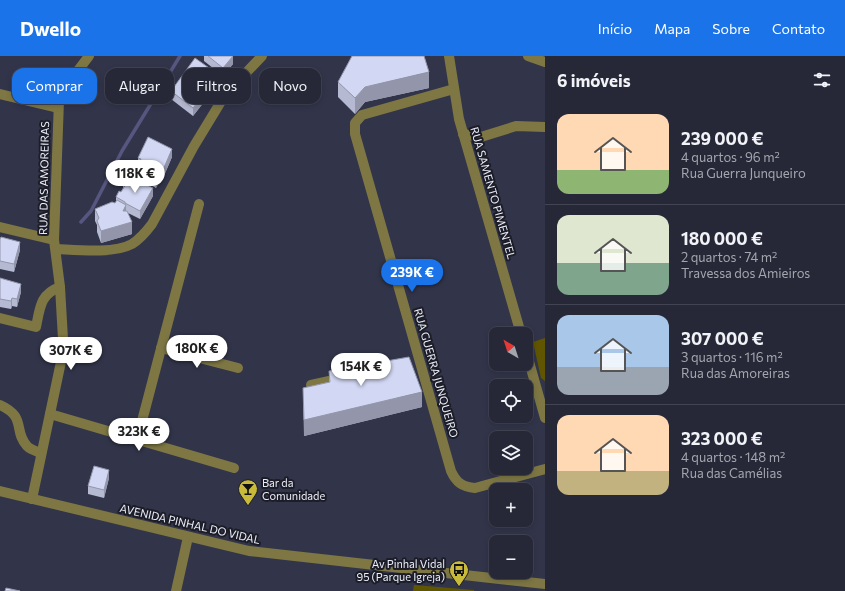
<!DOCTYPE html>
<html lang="pt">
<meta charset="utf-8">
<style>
:root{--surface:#262838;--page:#2e3040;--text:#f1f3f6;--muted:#a4a6ae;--line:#424453;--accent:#1a73e8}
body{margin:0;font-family:Commissioner,sans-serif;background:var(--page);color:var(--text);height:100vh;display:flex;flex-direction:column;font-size:15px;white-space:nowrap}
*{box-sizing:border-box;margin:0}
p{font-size:13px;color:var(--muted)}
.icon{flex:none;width:22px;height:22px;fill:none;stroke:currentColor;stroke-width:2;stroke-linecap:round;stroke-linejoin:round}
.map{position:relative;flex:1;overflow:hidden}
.side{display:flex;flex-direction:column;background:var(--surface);width:300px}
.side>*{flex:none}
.guide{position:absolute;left:12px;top:12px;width:380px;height:36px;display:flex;gap:8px}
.needle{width:26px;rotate:321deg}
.buttons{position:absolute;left:489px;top:271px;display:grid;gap:8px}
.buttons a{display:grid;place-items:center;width:44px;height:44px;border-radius:8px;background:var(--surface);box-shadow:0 2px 6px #0003,0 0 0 1px var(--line);font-size:20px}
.price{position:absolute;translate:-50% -34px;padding:0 9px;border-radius:14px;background:#fff;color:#222;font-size:13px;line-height:26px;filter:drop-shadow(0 1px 2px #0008)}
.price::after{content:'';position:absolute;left:50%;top:24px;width:12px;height:9px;margin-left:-6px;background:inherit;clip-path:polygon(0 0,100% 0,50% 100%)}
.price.current{background:var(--accent);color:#fff}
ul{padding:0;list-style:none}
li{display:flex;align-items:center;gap:12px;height:100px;padding:0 12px}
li+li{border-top:1px solid var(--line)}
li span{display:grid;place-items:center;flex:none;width:112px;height:80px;border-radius:12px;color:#555}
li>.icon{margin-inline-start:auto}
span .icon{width:48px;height:48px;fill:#fffc;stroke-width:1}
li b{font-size:17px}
h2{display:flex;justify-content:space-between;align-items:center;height:48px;padding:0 12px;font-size:17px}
.tag{padding:0 14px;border-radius:12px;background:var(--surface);box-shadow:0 2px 6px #0003,0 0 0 1px var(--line);font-size:14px;line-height:36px}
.tag.current{background:var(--accent);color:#fff}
header{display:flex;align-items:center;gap:24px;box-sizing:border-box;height:56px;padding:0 20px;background:var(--accent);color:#fff}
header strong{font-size:19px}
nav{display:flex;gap:22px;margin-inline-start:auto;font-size:14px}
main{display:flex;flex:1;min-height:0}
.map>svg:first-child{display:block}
.green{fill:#605602}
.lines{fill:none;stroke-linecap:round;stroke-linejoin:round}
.stream{stroke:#575680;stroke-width:3.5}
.minor{stroke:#7e7744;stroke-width:10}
.wall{fill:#b5b9d1}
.shaded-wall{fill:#9396aa}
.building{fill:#d2d7f3;stroke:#9396aa}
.labels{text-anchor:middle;stroke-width:4;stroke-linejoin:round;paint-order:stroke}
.street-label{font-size:11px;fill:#ebeefb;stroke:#1c1d27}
.poi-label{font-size:11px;fill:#ebeefb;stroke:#1c1d27;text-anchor:start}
</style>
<header>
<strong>Dwello</strong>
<nav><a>Início</a><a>Mapa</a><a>Sobre</a><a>Contato</a></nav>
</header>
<main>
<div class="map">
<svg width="545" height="535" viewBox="0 0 545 535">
<rect width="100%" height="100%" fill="#32354a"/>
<g class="green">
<path d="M545,282V325L541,322L533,286Z"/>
<path d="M414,529L474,534V535H413Z"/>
</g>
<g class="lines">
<path class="stream" d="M81,166L91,155L122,95L180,0"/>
<g class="minor">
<path d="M449,0L459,63L521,278"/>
<path d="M528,0L545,6"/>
<path d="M454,33L362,59L355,67V78L451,415C456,426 462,431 475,432L545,413"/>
<path d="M0,38L58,52"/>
<path d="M463,78L481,81L516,70L545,71"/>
<path d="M0,171L54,184"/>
<path d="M57,193C77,194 114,198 132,188C140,183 146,176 152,168L194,90L225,39L262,0"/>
<path d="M0,262L36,271C40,252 40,238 60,231"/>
<path d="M161,292L238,312"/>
<path d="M526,295L545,362"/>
<path d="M311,329L343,322"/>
<path d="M0,349C27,361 13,375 27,390C31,394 36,395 41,397"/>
<path d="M50,358L234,412"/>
<path d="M137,384L199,148"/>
<path d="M0,435L249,495L545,528"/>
<path d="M32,443L62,301L63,283L60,231L54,184L59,44L67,29L89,0"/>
<path d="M176,535L188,481"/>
</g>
</g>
<g class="wall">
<path d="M204,0H233V8L223,20L204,5Z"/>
<path d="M338,26L429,32L365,46L355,58L338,41Z"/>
<path d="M219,27L193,60L171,43V35Z"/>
<path d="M172,101L163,122H161L156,132L136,121V113L138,108V102Z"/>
<path d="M123,127L153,140L140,163L128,157L132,178L101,187L97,176V169L95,165V153L115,147L116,146V141L121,136L123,132Z"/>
<path d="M0,183L20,194L14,216L0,213Z"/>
<path d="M0,222L21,236L17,251L12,250L11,253L0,251Z"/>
<path d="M329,315L422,351L304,380L303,332L329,326Z"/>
<path d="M109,422L104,442L88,438V430Z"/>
</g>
<g class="shaded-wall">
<path d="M233,0V8L223,20V12Z"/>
<path d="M429,16V32L365,46L355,58V42L365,31Z"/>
<path d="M219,19V27L193,60V52Z"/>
<path d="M172,93V101L163,122V114Z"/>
<path d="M161,114V122L156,132V124Z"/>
<path d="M153,132V140L140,163V155Z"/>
<path d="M126,149V161L123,155Z"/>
<path d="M132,166V178L101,187V175Z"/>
<path d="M20,186V194L14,216V208Z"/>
<path d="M21,228V236L17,251V243Z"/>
<path d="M12,242V250L11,253V245Z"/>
<path d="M422,336V351L304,380V364Z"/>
<path d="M109,414V422L104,442V434Z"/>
</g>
<g class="building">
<path d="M208,0H233L223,12Z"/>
<path d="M352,0H424L429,16L365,31L355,42L338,26Z"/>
<path d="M195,2L219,19L193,52L171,35Z"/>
<path d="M148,81L172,93L163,114H161L156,124L136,113L141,103L138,102Z"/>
<path d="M126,121L136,127L138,124L153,132L140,155L125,147V146L116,141L119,135L121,136L126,128L123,127Z"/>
<path d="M117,144L126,149L123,155H127L132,166L101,175L97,165L99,162L95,153L112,146L115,147Z"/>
<path d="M1,181L20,186L14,208L0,205V183Z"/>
<path d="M0,222L21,228L17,243L12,242L11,245L0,243Z"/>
<path d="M409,301L422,336L304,364L303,332L330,326L329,315Z"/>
<path d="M94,410L109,414L104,434L88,430Z"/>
<path d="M6,532L20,535H5Z"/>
</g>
<defs>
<symbol id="bar-pin" viewBox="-11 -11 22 30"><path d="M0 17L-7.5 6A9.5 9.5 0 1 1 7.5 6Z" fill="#caba3a" stroke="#1c1d27"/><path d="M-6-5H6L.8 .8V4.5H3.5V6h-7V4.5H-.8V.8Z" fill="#111"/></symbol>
<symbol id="bus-pin" viewBox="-11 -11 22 30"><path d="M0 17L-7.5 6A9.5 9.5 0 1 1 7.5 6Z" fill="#caba3a" stroke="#1c1d27"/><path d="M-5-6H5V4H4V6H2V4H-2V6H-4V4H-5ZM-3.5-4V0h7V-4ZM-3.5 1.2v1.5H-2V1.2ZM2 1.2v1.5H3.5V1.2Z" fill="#111"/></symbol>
</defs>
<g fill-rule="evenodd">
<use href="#bar-pin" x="237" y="422" width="22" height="30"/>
<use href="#bus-pin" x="448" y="503" width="22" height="30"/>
</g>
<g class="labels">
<g class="street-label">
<text transform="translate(44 122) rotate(-89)" y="4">RUA DAS AMOREIRAS</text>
<text transform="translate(493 137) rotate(74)" y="4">RUA SAMENTO PIMENTEL</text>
<text transform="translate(436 317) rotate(74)" y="4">RUA GUERRA JUNQUEIRO</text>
<text transform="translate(190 468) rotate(13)" y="4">AVENIDA PINHAL DO VIDAL</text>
</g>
<g class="poi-label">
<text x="262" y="431">Bar da<tspan x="262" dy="13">Comunidade</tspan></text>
<text x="445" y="512" text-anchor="end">Av Pinhal Vidal<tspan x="445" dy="13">95 (Parque Igreja)</tspan></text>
</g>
</g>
</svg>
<div class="buttons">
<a><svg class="needle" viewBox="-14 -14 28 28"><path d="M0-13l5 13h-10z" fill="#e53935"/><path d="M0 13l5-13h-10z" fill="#a4a6ae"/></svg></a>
<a><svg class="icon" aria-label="locate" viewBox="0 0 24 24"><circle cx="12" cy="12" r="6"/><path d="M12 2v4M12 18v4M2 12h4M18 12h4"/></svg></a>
<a><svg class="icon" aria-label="layers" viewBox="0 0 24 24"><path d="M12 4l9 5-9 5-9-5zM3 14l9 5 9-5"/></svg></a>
<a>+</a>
<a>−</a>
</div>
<b class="price" style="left:135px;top:138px">118K €</b>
<b class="price current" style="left:412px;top:237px">239K €</b>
<b class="price" style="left:197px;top:313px">180K €</b>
<b class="price" style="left:71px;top:315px">307K €</b>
<b class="price" style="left:361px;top:331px">154K €</b>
<b class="price" style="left:139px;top:396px">323K €</b>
<div class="guide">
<a class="tag current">Comprar</a>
<a class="tag">Alugar</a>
<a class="tag">Filtros</a>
<a class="tag">Novo</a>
</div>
</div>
<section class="side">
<h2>6 imóveis<svg class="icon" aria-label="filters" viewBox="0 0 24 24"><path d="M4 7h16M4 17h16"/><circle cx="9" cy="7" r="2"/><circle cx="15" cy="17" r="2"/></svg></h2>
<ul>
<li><span style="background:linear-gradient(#ffd9b3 70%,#8fb573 0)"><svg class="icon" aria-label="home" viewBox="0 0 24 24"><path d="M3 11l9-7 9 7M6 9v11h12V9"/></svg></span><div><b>239 000 €</b><p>4 quartos · 96 m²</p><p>Rua Guerra Junqueiro</p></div></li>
<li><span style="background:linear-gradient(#dfe7d0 60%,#7fa58c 0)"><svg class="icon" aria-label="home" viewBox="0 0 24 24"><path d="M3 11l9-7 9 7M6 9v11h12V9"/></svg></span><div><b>180 000 €</b><p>2 quartos · 74 m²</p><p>Travessa dos Amieiros</p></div></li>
<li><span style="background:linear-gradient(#a9c7e8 65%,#9aa5b1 0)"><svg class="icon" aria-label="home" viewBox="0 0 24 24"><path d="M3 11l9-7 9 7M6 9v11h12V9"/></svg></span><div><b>307 000 €</b><p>3 quartos · 116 m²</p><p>Rua das Amoreiras</p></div></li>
<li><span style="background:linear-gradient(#ffd9b3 70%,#c2b280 0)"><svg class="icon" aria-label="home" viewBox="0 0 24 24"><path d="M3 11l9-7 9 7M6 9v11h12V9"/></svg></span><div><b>323 000 €</b><p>4 quartos · 148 m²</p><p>Rua das Camélias</p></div></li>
</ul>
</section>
</main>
